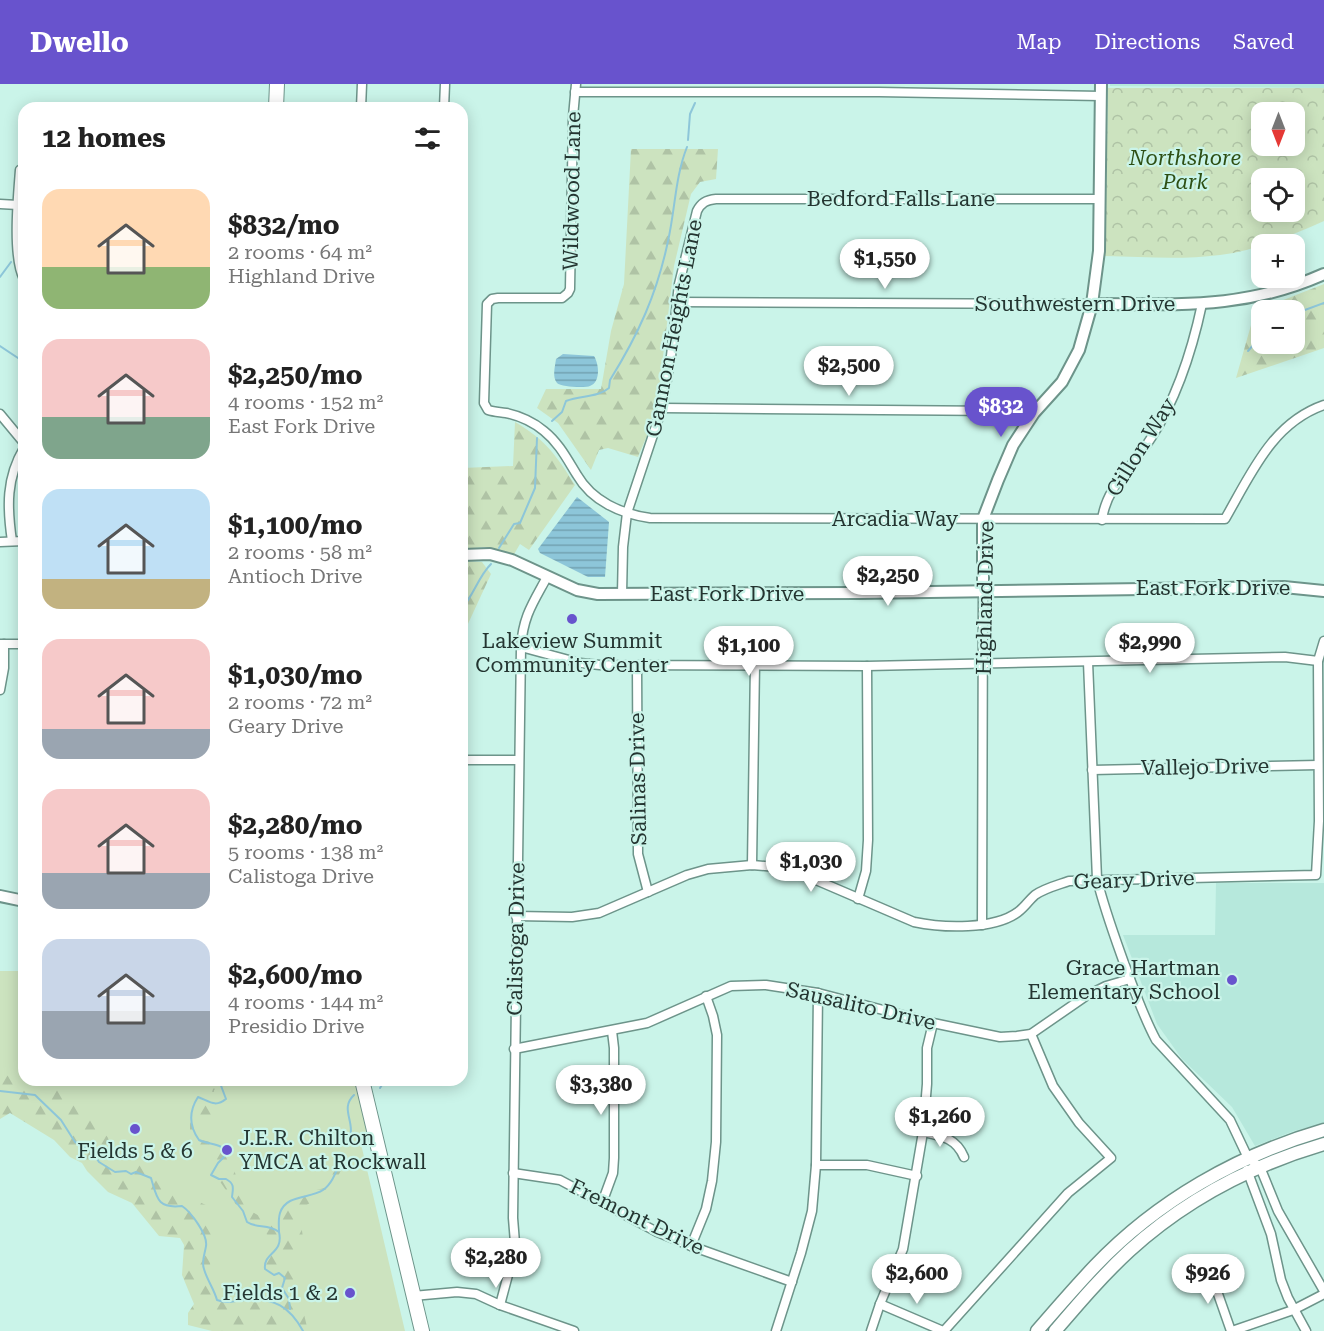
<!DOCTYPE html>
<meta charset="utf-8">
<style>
:root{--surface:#fff;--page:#f2f2f2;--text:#222;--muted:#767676;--accent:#6853cd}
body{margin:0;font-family:"Roboto Serif",serif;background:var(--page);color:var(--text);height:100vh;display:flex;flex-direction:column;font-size:22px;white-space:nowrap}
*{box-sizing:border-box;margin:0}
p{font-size:20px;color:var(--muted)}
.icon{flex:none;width:33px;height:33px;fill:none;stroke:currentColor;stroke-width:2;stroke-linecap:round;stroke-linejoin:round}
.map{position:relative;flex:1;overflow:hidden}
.side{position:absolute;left:18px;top:18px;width:450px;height:984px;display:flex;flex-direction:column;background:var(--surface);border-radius:18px;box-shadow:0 3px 15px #0003}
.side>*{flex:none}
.needle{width:39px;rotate:180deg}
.tools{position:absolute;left:1251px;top:18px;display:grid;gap:12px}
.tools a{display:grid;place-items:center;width:54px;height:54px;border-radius:12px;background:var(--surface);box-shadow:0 3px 15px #0003;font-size:30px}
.price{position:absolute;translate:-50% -51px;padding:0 14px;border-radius:21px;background:#fff;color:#222;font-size:20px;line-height:39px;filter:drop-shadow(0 2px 3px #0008)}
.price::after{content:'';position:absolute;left:50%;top:36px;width:18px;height:14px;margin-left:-9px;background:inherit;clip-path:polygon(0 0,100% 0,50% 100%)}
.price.current{background:var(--accent);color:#fff}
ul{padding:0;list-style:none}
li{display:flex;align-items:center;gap:18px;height:150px;padding:0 24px}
li span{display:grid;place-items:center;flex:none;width:168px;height:120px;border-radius:18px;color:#555}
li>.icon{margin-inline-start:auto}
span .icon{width:72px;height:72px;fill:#fffc;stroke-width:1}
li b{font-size:26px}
h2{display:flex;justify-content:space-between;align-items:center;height:72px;padding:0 24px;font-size:26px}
header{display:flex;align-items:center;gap:36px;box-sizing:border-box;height:84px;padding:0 30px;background:var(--accent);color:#fff}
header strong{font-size:28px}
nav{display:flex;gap:33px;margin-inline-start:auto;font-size:21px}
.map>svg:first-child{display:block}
.built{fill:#b6e8dc}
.grass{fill:#cce3bf}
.forest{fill:url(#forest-firs);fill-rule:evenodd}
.park{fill:url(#park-crowns);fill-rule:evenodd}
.water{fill:url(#water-rules)}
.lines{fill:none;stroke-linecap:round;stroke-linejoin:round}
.stream{stroke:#8dc6d9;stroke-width:2}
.minor-casing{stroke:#6d948a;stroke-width:11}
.tertiary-casing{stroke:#6d948a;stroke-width:14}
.secondary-casing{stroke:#6d948a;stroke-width:15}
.primary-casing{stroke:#6d948a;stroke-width:16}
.minor{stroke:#fff;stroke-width:8}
.tertiary{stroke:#fff;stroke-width:10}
.secondary{stroke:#fff;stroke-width:12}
.primary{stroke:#fff;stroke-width:14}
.poi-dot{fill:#6853cd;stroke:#caf4e9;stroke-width:2}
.labels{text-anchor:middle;stroke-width:4.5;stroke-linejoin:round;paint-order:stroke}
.park-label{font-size:21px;font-style:italic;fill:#2e4f14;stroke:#caf4e9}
.street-label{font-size:21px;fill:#243531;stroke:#caf4e9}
.poi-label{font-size:21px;fill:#243531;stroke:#caf4e9}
</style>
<header>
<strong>Dwello</strong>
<nav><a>Map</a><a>Directions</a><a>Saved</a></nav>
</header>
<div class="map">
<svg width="1324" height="1247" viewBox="0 0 1324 1247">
<defs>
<pattern id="forest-firs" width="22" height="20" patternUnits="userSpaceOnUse" patternTransform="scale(1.5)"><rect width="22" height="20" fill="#cce3bf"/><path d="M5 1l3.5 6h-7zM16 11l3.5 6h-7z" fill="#afc3a5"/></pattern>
<pattern id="park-crowns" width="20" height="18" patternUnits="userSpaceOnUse" patternTransform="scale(1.5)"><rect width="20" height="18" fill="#cce3bf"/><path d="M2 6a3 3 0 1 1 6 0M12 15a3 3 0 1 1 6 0" fill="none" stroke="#afc3a5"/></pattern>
<pattern id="water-rules" width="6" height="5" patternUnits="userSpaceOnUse" patternTransform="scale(1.5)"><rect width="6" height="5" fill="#8dc6d9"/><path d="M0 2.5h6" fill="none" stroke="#73a2b1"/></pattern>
</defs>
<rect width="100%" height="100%" fill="#caf4e9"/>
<g class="built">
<path d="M1110,0H1324V4L1110,2Z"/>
<path d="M1216,799H1324V1039L1294,1047L1255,1062L1232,1023L1182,975L1157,940L1123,851H1215Z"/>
</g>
<path class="grass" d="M0,887H24V996H355L368,1052L367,1057L361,1060L405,1247H294L220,1218L206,1178L209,1135L0,1008Z"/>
<g class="forest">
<path d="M631,65H718L716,95L700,98L691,110L674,182L656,330L638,373L608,364L599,366L591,386L558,339L537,324L546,305H601L611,247L624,200Z"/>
<path d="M1324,200V264L1236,294L1255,227ZM1294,226V260H1262V226Z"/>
<path d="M515,338C546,356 556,371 575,401L529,466L520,460L513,472L485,463L462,465V384L513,382Z"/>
<path d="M462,477L482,478L491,490L467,542L464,622H462Z"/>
<path d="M0,971L24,977V996H51L57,999L108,1053L112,1066L119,1073L129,1067H135L171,1105L208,1122L213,1130L217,1155L210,1180L218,1201L226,1205L248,1208L258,1210L268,1217H276C284,1197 265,1197 262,1179L273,1164L275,1156L248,1138L221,1099L212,1094L209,1083L219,1061L231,1064L232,1078L245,1124L269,1137L278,1136L284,1124L285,1113L325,1104L339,1077L346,1076C340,1088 335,1101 324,1110C316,1117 307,1119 299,1127L304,1160L294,1175L296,1197L308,1247H212L188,1241V1229L194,1220L182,1191L184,1161L180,1154L159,1152L132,1119L108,1108L87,1087L82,1079L70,1073L54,1056L10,1029L0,1035Z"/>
<path d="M197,1011C204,1012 209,1020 218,1018C220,1017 223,1015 226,1015L222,1028L204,1033L198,1036L196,1051L202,1056L210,1058L209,1063L203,1065L190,1055V1026L195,1022Z"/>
</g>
<g class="park">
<path d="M1108,4H1324V137C1290,152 1257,166 1220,171C1182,176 1143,173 1105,172ZM1262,28H1294V62H1262ZM1262,94H1294V128H1262Z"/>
<path d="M199,996L210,999L221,1013L212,1016L204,1009L196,1008Z"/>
</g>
<g class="water">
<path d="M563,270L594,272C599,280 601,298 590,302C585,304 561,303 557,299C552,293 555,283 556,275Z"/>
<path d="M577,413L609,438L605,493H588L540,469L538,465Z"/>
</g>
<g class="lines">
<g class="stream">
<path d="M688,56L690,30L695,19"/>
<path d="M0,193L11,178"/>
<path d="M1294,230L1324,219"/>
<path d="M0,262L24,278"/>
<path d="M1248,267L1262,251"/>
<path d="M552,337L562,328L566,317C581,311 597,314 609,304L610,296C638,251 657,210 668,157C675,127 675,93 687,63"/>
<path d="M499,464L514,440L520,439L535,404L537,354"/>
<path d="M462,524C474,511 478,493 491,480"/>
<path d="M215,996L220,999L226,1015C215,1024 209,1017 198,1013C189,1027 189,1042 199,1056C209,1061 222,1059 228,1069L218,1079L211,1091L219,1095H226C235,1100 233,1104 232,1113L243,1127L247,1138C257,1145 268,1139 279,1148C284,1170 263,1168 265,1185L274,1191L279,1189L285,1194L282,1204L289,1215L290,1225"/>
<path d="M380,1004L385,996"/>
<path d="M0,1007L35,1011L61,1036L75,1058L91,1066L99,1078L115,1088L126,1087L131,1090L136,1088L151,1094C157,1114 157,1125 182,1122C191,1128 208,1151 206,1162C205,1170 201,1177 204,1185C207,1196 214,1205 217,1216C228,1220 233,1217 245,1216C274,1213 290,1223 303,1247"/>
<path d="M347,1059C359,1040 338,1026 354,1011"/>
<path d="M279,1148C279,1142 278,1135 280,1129C286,1110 310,1115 323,1106C333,1099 337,1085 342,1074"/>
</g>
<defs>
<g id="minor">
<path d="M576,0L573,33L570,205L568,209L562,214H498L492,215L487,220L484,319L488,326C494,328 500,328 506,329C520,332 533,338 544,347C559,359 567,375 577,391C592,417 621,430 650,434L1225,435C1251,390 1272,339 1324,321"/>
<path d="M575,8H879L1101,12"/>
<path d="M361,24L362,0"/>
<path d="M444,24L445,0"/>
<path d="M20,86C18,112 12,173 24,195"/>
<path d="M0,120L18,121"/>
<path d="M677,218L1092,220"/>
<path d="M662,324L1001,327L1028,338"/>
<path d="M0,330L24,359"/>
<path d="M1102,436C1106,402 1134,382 1151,354C1177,314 1192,267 1202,220"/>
<path d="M12,457C7,423 6,394 24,364"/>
<path d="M0,458L24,457"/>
<path d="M622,510L623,463L627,429L662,324L671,272L679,200L697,127C701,119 706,116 716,115H1100"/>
<path d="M0,560H24"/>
<path d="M521,563L580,579L600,581L867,582L1285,573L1318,577"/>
<path d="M1088,578L1097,795C1104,824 1114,851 1124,879C1134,905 1143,932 1156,956L1230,1036L1248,1074L1260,1083L1278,1127L1324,1207"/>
<path d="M637,581L638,770L648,808"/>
<path d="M0,606L4,584V560"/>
<path d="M462,676H518"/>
<path d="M1092,686L1318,681"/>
<path d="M752,781L755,580"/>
<path d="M858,815L866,787L868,756L867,582"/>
<path d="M516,832L572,833L599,829L687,791L708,785L752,781L788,784L914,838C943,844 994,846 1018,828C1025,823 1029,816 1035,811C1045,804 1058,801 1069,797L1316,791L1319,737L1318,577L1324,557"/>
<path d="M982,841L983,507"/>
<path d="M514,965L647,939L731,902L766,901L818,909L933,939L1000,953L1017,952L1031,950L1086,912L1106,902L1130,895"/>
<path d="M923,1048C942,1052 956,1054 964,1073"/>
<path d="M816,1081H867L917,1092"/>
<path d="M1247,1086L1271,1150L1281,1196L1288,1214L1306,1247"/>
<path d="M513,1089L560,1096L657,1148L691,1162L792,1198"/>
<path d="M602,1119L613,1089L614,1074V964L612,947"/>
<path d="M691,1162L706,1125L712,1097L716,1058L717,951L713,932L706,912"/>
<path d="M1199,1183L1211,1190L1231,1247"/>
<path d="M413,1212L457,1208L476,1210L500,1221L574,1247"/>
<path d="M880,1220L943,1247"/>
<path d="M500,1221L512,1176L515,1159L513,1134L521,563C523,532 533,519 547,493"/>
<path d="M776,1247L801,1169L812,1127L816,1081L818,909"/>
<path d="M871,1247L880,1220L903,1165L923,1048L927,1000V964L933,939"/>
<path d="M944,1247L1068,1109L1111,1074L1079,1039L1053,1002L1031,950"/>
<path d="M1232,1247L1293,1226L1324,1210"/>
</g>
<g id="tertiary">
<path d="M1092,220C1178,220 1243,226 1324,190"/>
<path d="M462,471L490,470L512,476L577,506L598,510L859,509L1284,503L1324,507"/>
<path d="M983,507V435L998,396L1013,361L1034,329L1062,298L1079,266L1092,220L1099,167L1101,0"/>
<path d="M0,812L24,817"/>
</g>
<g id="secondary">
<path d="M1037,1247C1056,1225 1075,1203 1095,1182C1157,1117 1238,1071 1324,1046"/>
<path d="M1055,1247C1079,1219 1102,1192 1129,1167C1185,1116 1252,1081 1324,1060"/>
</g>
<g id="primary">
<path d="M276,24L277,0"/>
<path d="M362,996L422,1247"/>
</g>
</defs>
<use href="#minor" class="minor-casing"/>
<use href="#tertiary" class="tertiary-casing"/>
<use href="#secondary" class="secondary-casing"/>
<use href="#primary" class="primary-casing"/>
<use href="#minor" class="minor"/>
<use href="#tertiary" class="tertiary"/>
<use href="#secondary" class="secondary"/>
<use href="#primary" class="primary"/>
</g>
<g class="poi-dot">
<circle cx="572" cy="535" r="6"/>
<circle cx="1232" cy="896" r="6"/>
<circle cx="135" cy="1045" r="6"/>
<circle cx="227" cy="1066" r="6"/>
<circle cx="350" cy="1209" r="6"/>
</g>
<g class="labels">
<g class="park-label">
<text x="1185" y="81">Northshore<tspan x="1185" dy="24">Park</tspan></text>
</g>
<g class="street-label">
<text transform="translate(572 107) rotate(-89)" y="7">Wildwood Lane</text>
<text x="901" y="122">Bedford Falls Lane</text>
<text x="1075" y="227">Southwestern Drive</text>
<text transform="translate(674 244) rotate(-79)" y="7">Gannon Heights Lane</text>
<text transform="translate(1141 363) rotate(-58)" y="7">Gillon Way</text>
<text x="895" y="442">Arcadia Way</text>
<text x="1213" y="511">East Fork Drive</text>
<text x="727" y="517">East Fork Drive</text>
<text transform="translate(985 514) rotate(-89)" y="7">Highland Drive</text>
<text transform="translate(1205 683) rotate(-1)" y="7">Vallejo Drive</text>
<text transform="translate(638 695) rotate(-91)" y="7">Salinas Drive</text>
<text transform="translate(1134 796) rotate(-2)" y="7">Geary Drive</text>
<text transform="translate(516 855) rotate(-89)" y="7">Calistoga Drive</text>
<text transform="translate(861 922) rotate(13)" y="7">Sausalito Drive</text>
<text transform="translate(637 1133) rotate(26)" y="7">Fremont Drive</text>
</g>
<g class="poi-label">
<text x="572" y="564">Lakeview Summit<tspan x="572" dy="24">Community Center</tspan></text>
<text x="1220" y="891" text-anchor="end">Grace Hartman<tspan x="1220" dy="24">Elementary School</tspan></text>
<text x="239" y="1061" text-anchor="start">J.E.R. Chilton<tspan x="239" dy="24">YMCA at Rockwall</tspan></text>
<text x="135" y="1074">Fields 5 &amp; 6</text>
<text x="338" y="1216" text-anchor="end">Fields 1 &amp; 2</text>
</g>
</g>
</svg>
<div class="tools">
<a><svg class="needle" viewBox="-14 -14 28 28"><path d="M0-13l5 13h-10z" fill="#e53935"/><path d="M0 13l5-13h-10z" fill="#767676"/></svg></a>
<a><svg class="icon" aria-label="locate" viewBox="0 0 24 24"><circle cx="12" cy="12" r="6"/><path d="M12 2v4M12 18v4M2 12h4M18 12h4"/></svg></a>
<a>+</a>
<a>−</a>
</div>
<b class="price" style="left:885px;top:206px">$1,550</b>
<b class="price" style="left:849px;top:313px">$2,500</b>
<b class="price current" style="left:1001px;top:354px">$832</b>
<b class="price" style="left:888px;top:523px">$2,250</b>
<b class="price" style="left:1150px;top:590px">$2,990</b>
<b class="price" style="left:749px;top:593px">$1,100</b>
<b class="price" style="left:811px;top:809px">$1,030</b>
<b class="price" style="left:601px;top:1032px">$3,380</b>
<b class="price" style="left:940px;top:1064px">$1,260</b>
<b class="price" style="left:496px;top:1205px">$2,280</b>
<b class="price" style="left:917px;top:1221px">$2,600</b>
<b class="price" style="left:1208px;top:1221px">$926</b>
<section class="side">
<h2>12 homes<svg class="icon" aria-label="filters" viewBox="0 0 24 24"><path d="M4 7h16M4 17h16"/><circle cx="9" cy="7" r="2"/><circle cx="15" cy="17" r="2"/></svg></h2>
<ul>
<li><span style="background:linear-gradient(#ffd9b3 65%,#8fb573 0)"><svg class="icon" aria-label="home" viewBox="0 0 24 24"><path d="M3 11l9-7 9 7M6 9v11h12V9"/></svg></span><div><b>$832/mo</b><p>2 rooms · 64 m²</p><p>Highland Drive</p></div></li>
<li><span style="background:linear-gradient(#f6c9c9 65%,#7fa58c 0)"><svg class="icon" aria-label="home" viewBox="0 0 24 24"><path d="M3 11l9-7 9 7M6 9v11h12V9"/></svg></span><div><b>$2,250/mo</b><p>4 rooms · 152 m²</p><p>East Fork Drive</p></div></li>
<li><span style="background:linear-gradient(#bfe0f5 75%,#c2b280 0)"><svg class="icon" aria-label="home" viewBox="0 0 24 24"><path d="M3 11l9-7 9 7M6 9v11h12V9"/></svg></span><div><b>$1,100/mo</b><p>2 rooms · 58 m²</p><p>Antioch Drive</p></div></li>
<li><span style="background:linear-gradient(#f6c9c9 75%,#9aa5b1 0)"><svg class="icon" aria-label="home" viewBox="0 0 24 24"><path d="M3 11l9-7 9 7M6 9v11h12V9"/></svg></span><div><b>$1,030/mo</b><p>2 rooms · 72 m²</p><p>Geary Drive</p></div></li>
<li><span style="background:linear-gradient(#f6c9c9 70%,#9aa5b1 0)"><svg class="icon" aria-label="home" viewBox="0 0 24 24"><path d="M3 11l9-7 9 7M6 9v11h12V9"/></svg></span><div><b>$2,280/mo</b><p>5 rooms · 138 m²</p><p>Calistoga Drive</p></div></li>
<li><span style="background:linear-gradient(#c9d6e8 60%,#9aa5b1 0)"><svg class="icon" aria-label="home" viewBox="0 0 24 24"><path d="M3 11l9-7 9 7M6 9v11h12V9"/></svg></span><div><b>$2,600/mo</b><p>4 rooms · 144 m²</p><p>Presidio Drive</p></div></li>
</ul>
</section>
</div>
